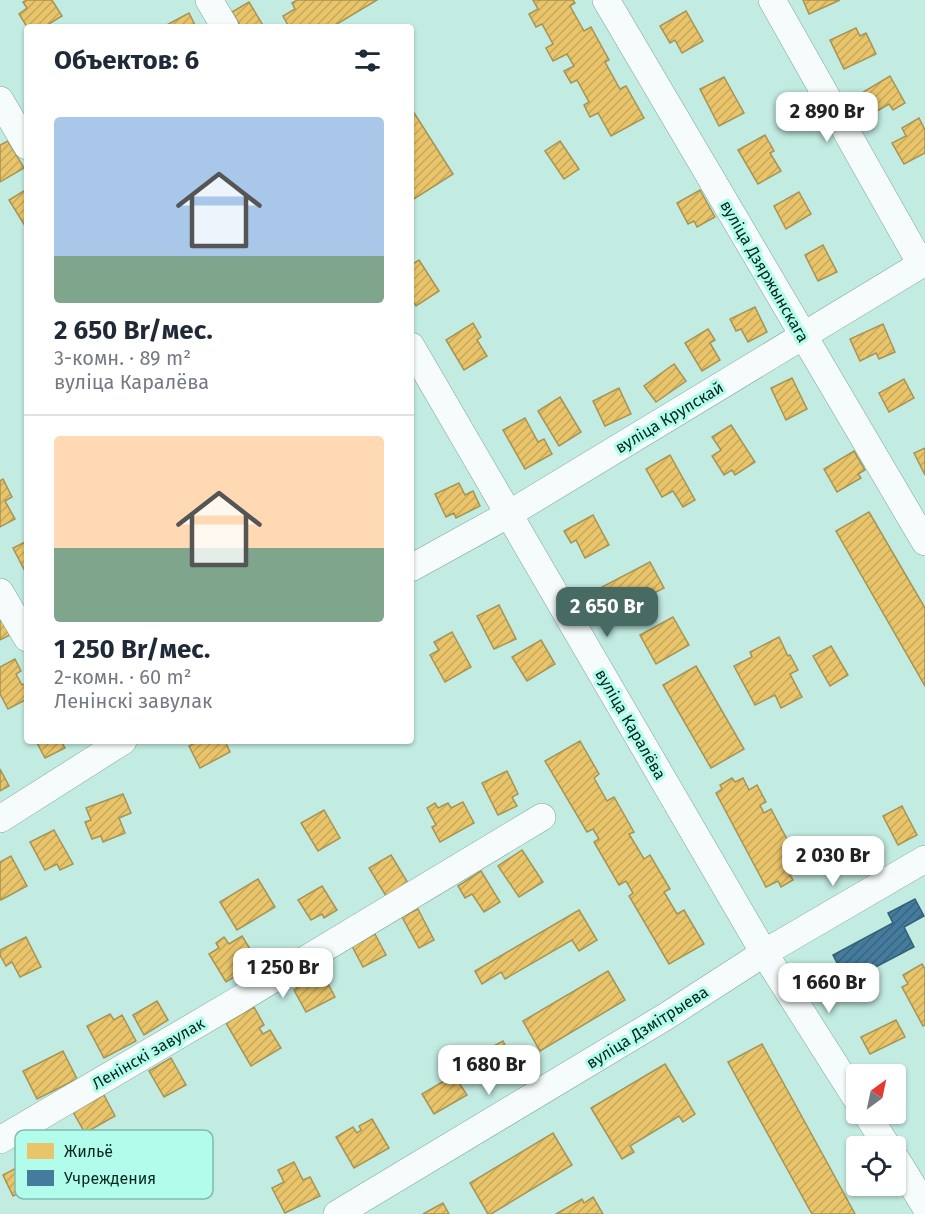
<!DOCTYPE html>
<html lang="ru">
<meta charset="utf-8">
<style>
:root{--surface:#fff;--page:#f2f2f3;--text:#1f2937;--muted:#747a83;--line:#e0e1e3;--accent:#476a63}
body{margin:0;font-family:"Fira Sans",sans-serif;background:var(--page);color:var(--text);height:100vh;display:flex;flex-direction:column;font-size:22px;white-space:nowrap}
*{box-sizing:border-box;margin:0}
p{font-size:20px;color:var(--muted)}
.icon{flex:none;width:33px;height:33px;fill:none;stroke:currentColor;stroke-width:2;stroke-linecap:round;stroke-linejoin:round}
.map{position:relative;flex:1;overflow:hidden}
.panel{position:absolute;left:24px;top:24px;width:390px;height:720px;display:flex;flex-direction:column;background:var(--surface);border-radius:6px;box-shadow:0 2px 4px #0004}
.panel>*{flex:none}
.needle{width:39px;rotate:33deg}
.buttons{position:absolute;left:846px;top:1064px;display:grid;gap:12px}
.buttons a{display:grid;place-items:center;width:60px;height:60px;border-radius:6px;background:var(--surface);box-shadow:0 2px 4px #0004;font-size:30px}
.price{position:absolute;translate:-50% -51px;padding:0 14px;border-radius:12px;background:#fff;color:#222;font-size:20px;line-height:39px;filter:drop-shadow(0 2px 3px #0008)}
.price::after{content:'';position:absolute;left:50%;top:36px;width:18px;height:14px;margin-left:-9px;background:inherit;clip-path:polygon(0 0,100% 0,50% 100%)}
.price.active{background:var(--accent);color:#fff}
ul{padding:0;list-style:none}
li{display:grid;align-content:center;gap:12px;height:318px;padding:0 30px}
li+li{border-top:2px solid var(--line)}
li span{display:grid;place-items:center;height:186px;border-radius:6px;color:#555}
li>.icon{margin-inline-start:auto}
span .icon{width:108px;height:108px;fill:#fffc;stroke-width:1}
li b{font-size:26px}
h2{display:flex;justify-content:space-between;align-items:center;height:72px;padding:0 30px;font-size:26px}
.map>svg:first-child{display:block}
.homes{fill:url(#homes-hatch);stroke:#a59454;stroke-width:1.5}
.public{fill:url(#public-hatch);stroke:#326177;stroke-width:1.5}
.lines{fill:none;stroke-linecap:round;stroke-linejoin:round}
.minor-casing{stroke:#7da59d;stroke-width:28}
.minor{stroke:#f6fcfb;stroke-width:27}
.labels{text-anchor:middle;stroke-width:6;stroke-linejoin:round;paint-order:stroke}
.street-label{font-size:16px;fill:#05251f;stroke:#b1fceb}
.key{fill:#b1fceb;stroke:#7dbcae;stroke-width:1.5}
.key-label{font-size:16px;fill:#05251f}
</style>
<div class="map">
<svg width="925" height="1214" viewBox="0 0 925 1214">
<defs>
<pattern id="homes-hatch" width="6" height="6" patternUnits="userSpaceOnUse" patternTransform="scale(1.5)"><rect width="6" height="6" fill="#e9c46a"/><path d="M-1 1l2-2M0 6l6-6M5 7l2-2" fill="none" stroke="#c6a85b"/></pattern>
<pattern id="public-hatch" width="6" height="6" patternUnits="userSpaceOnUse" patternTransform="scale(1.5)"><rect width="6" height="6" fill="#457b9d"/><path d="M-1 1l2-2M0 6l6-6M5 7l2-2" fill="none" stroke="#38657f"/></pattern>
</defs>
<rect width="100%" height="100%" fill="#c2ebe2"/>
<g class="homes">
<path d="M27,0H52L62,16L44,27H27L19,14L27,8L23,2Z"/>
<path d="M297,0H377L332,27H289L283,16L295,9L292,3Z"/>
<path d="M533,0H573L575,3L570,6L584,31L591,27L609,60L605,62L620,89L626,86L644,118L611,136L598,113L590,117L584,105L589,102L577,80L571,83L564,71L574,66L567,54L553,61L546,48L553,44L542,24L536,27L529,14L538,9Z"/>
<path d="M803,0H840L809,14Z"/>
<path d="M249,2L264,27H241L232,12Z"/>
<path d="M686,11L703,41L682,53L675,40L670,43L660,26Z"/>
<path d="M189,13L196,27H163Z"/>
<path d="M856,28L860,36L866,33L876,54L844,69L830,40Z"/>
<path d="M890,76L905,103L893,110L889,104L872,114L860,94Z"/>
<path d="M724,77L744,113L719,126L700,89Z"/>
<path d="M411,108L453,174L411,201Z"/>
<path d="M919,118L925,130V153L904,164L892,143L906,136L902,128Z"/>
<path d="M765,135L774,151L770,153L781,171L758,184L738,150Z"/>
<path d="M8,141L24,168L0,182V145Z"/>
<path d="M560,141L579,169L564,179L545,151Z"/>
<path d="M27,189V229L9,200Z"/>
<path d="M700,190L715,217L697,227L694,221L688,224L677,203Z"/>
<path d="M799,192L811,214L786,229L774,206Z"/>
<path d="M823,245L837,272L818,281L805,255Z"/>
<path d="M419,260L439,291L416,306L411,298V265Z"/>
<path d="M755,307L767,332L748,342L741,329L736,331L730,319Z"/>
<path d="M473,323L481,337L477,340L487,356L464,370L446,340Z"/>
<path d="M883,324L895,352L879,359L876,353L860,361L850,339Z"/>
<path d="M708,329L715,340L710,343L720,360L702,371L685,343Z"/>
<path d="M674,364L686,381L656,402L644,386Z"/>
<path d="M792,378L807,409L786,420L771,388Z"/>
<path d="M904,379L914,398L889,412L879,393Z"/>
<path d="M619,388L631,414L605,426L593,401Z"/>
<path d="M560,397L581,432L559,446L538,411Z"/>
<path d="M525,418L538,442L544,439L552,454L525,469L503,430Z"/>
<path d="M731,425L755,462L735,475L732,470L724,475L712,456L721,450L712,437Z"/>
<path d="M925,448V475L914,453Z"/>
<path d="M854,451L865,470L858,474L861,478L837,492L824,469Z"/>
<path d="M670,455L695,500L683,507L673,491L662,497L646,469Z"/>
<path d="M3,479L12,497L5,501L15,519L0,527V481Z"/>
<path d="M459,483L465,495L473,491L480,506L456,518L454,513L446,517L435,494Z"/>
<path d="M869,512L925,608V686L836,531Z"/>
<path d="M593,515L609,545L585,558L576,540L571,543L564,531Z"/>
<path d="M27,541V572L26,573L13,548Z"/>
<path d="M650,562L664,588L654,593L657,599L638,609L635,604L617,614L602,587Z"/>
<path d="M0,602L1,618L10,635L0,640Z"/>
<path d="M499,605L516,639L494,649L477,616Z"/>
<path d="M673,617L689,645L656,664L640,635Z"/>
<path d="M452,632L471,667L445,682L430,655L439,650L434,642Z"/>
<path d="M779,637L788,656L790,655L798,670L790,674L802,697L781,708L775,695L755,705L734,666L752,657L750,652Z"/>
<path d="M541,640L555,664L527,681L512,657Z"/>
<path d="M831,646L848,675L830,686L813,656Z"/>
<path d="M15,659L21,671L16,674L22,685L27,683V699L8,709L0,694V667Z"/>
<path d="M696,666L744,749L711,768L663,685Z"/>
<path d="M36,741H61L65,748L45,758Z"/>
<path d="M199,741H225L230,752L200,768L189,746Z"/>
<path d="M580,741L599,774L594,778L607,801L614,797L634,832L629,834L644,859L650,855L670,889L664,892L677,914L684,910L704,944L669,964L629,896L633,893L626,881L619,885L594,842L599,839L593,829L587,832L545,761Z"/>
<path d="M0,769L9,786L0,791Z"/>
<path d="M507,771L518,794L512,797L517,806L498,815L482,783Z"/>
<path d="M732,778L735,782L743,778L749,790L757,785L766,802L760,805L764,813L771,809L789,843L784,846L790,857L796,854L804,868L790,875L793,880L781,887L778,881L766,887L716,793L722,789L720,785Z"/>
<path d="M123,794L131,813L119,818L125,833L103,842L101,836L92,839L85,822L91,820L86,808Z"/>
<path d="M463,802L474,823L440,842L432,827L436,825L427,808L435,803L438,808L448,803L451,808Z"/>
<path d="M902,806L917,835L898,845L883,816Z"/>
<path d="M324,810L340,838L318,851L301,823Z"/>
<path d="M54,830L73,864L60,870L57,864L45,870L30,842Z"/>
<path d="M522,850L543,882L519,897L498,866Z"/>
<path d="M391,855L408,883L386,896L369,868Z"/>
<path d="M11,856L27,886L1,900L0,898V862Z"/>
<path d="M481,871L500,902L484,912L472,894L465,898L458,886Z"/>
<path d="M258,879L275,907L237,930L220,902Z"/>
<path d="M322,886L337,910L324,918L322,914L311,920L298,900Z"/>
<path d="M418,909L434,940L419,948L402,917Z"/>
<path d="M579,910L597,940L579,951L572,940L505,979L501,972L482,984L475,971Z"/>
<path d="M375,934L386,955L363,967L352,946Z"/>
<path d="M242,936L258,962L226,982L209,954L219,948L216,943L224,937L229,944Z"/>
<path d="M26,937L41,967L20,977L12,962L6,966L0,955V950Z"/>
<path d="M317,963L335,997L306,1012L294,990L297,988L291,976Z"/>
<path d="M922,964L925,969V1025L923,1026L902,987L908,984L903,975Z"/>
<path d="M608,971L625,1000L540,1051L523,1021Z"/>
<path d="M157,1001L168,1020L144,1035L133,1015Z"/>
<path d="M254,1007L264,1025L259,1028L263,1034L270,1030L281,1048L251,1066L226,1023Z"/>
<path d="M110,1014L114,1020L122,1015L136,1041L104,1058L87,1026Z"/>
<path d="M896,1020L905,1037L870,1054L861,1037Z"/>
<path d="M503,1041L516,1067L500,1075L486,1050Z"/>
<path d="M762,1044L829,1166L855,1214H812L728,1062Z"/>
<path d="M63,1051L77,1079L37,1099L23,1071Z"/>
<path d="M171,1058L186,1085L164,1097L149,1071Z"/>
<path d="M665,1064L695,1114L683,1122L679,1116L630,1146L634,1152L622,1159L591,1108Z"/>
<path d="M454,1075L467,1095L434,1114L422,1094Z"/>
<path d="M104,1095L115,1116L85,1133L73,1112Z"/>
<path d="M372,1119L389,1148L354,1168L336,1137L353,1127L357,1133L361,1130L359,1126Z"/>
<path d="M553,1133L572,1165L491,1214H488L470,1183Z"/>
<path d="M294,1162L303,1180L310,1177L320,1196L285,1213L272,1188L284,1182L278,1170Z"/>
<path d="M22,1165L33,1186L13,1196L3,1175Z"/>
<path d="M593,1197L603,1214H556L582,1199L584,1203Z"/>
<path d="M443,1203L449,1214H423Z"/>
</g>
<path class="public" d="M915,899L924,916L904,927L914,947L847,982L833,955L893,923L888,913Z"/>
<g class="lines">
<defs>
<g id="minor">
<path d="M209,0L225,27"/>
<path d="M606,0L925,542"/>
<path d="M772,0L921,264"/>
<path d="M0,100L27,146"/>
<path d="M411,346L764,953L856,1098"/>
<path d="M411,568L509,514L925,262"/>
<path d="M0,592L27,638"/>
<path d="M0,819L123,741"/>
<path d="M866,1113L887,1146"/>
<path d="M0,1140L235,1002L542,817"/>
<path d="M896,1159L925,1206"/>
<path d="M337,1214L665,1017L764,953L925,859"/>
</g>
</defs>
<use href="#minor" class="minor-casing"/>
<use href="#minor" class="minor"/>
</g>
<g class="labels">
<g class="street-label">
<text transform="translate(765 271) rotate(60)" y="6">вуліца Дзяржынскага</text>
<text transform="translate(669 417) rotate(-31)" y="6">вуліца Крупскай</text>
<text transform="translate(631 724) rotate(60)" y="6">вуліца Каралёва</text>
<text transform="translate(647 1027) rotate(-32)" y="6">вуліца Дзмітрыева</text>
<text transform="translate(148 1053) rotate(-30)" y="6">Ленінскі завулак</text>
</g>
</g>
<rect x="15" y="1130" width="198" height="69" rx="9" class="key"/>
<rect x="27" y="1143" width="27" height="16" fill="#e9c46a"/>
<rect x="27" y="1170" width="27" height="16" fill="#457b9d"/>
<g class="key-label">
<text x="64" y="1157">Жильё</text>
<text x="64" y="1184">Учреждения</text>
</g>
</svg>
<div class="buttons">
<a><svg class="needle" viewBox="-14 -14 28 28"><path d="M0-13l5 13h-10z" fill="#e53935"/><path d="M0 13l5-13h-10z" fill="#747a83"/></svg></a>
<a><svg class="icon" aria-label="locate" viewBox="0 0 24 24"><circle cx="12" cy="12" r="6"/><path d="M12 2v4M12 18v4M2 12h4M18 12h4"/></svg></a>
</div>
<b class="price" style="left:827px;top:143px">2 890 Br</b>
<b class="price active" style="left:607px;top:638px">2 650 Br</b>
<b class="price" style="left:833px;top:887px">2 030 Br</b>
<b class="price" style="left:283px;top:999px">1 250 Br</b>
<b class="price" style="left:829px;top:1014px">1 660 Br</b>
<b class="price" style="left:489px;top:1096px">1 680 Br</b>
<section class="panel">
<h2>Объектов: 6<svg class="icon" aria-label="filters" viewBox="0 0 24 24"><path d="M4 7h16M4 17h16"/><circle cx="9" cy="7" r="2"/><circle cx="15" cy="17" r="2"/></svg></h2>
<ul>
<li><span style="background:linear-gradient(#a9c7e8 75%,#7fa58c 0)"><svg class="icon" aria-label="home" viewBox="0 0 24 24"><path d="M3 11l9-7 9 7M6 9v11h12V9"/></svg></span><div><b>2 650 Br/мес.</b><p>3-комн. · 89 m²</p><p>вуліца Каралёва</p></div></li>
<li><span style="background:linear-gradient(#ffd9b3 60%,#7fa58c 0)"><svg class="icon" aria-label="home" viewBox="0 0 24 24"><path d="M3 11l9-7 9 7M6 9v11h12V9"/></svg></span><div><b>1 250 Br/мес.</b><p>2-комн. · 60 m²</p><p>Ленінскі завулак</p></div></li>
</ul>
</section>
</div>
